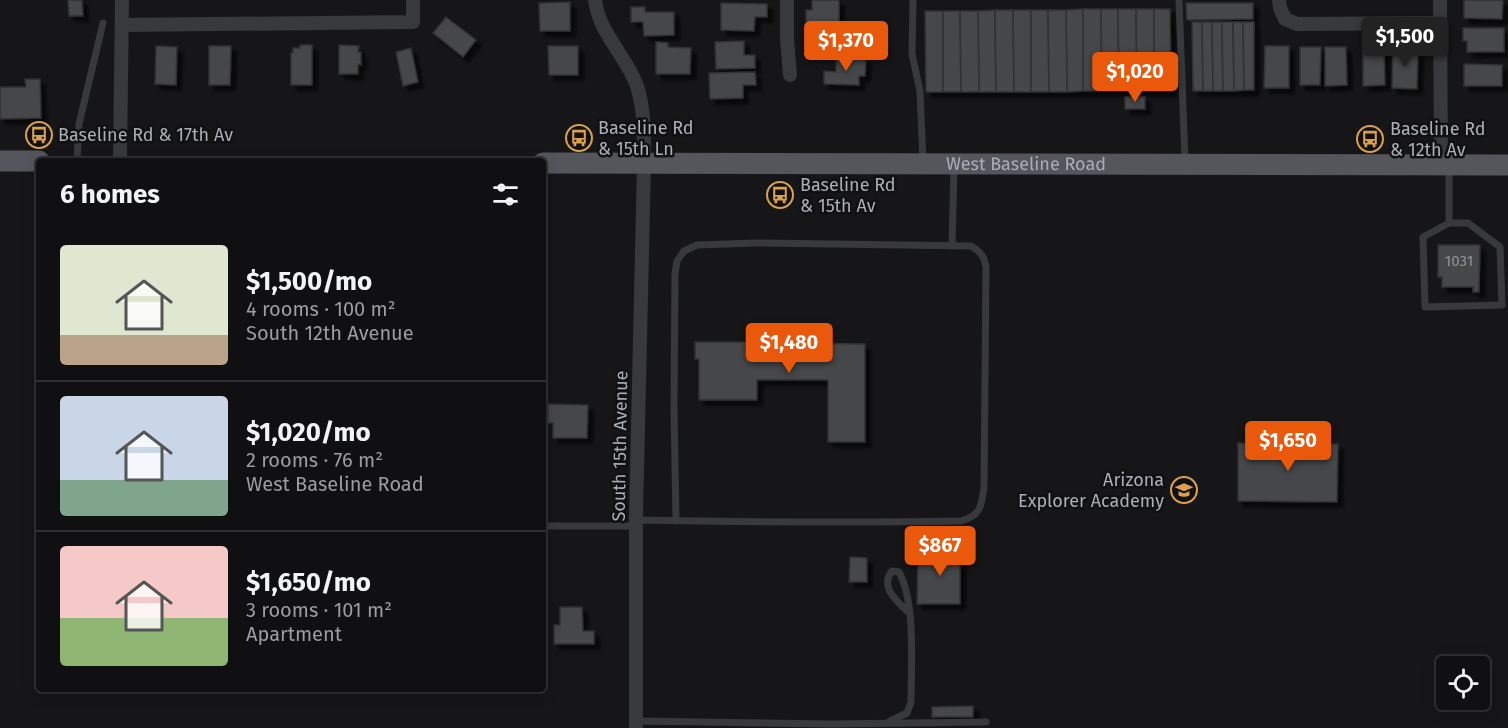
<!DOCTYPE html>
<meta charset="utf-8">
<style>
:root{--surface:#101012;--page:#19191b;--text:#f1f3f6;--muted:#9c9d9f;--line:#303032;--accent:#ea580c}
body{margin:0;font-family:"Fira Sans",sans-serif;background:var(--page);color:var(--text);height:100vh;display:flex;flex-direction:column;font-size:22px;white-space:nowrap}
*{box-sizing:border-box;margin:0}
p{font-size:20px;color:var(--muted)}
.icon{flex:none;width:33px;height:33px;fill:none;stroke:currentColor;stroke-width:2;stroke-linecap:round;stroke-linejoin:round}
.map{position:relative;flex:1;overflow:hidden}
.drawer{position:absolute;left:36px;top:158px;width:510px;height:534px;display:flex;flex-direction:column;background:var(--surface);border-radius:6px;box-shadow:0 3px 15px #0003,0 0 0 2px var(--line)}
.drawer>*{flex:none}
.fabs{position:absolute;left:1436px;top:656px;display:grid;gap:12px}
.fabs a{display:grid;place-items:center;width:54px;height:54px;border-radius:6px;background:var(--surface);box-shadow:0 3px 15px #0003,0 0 0 2px var(--line);font-size:30px}
.price{position:absolute;translate:-50% -51px;padding:0 14px;border-radius:6px;background:var(--accent);color:#fff;font-size:20px;line-height:39px;filter:drop-shadow(0 2px 3px #0008)}
.price::after{content:'';position:absolute;left:50%;top:36px;width:18px;height:14px;margin-left:-9px;background:inherit;clip-path:polygon(0 0,100% 0,50% 100%)}
.price.selected{background:#222;color:#fff}
ul{padding:0;list-style:none}
li{display:flex;align-items:center;gap:18px;height:150px;padding:0 24px}
li+li{border-top:2px solid var(--line)}
li span{display:grid;place-items:center;flex:none;width:168px;height:120px;border-radius:6px;color:#555}
li>.icon{margin-inline-start:auto}
span .icon{width:72px;height:72px;fill:#fffc;stroke-width:1}
li b{font-size:26px}
h2{display:flex;justify-content:space-between;align-items:center;height:72px;padding:0 24px;font-size:26px}
.map>svg:first-child{display:block}
.building{fill:#45464a;stroke:#303133;stroke-width:1.5;filter:url(#shadow)}
.lines{fill:none;stroke-linecap:round;stroke-linejoin:round}
.lane{stroke:#38393c;stroke-width:7}
.street{stroke:#38393c;stroke-width:14}
.primary{stroke:#54565b;stroke-width:21}
.labels{text-anchor:middle;stroke-width:5;stroke-linejoin:round;paint-order:stroke}
.number-label{font-size:15px;fill:#91949b}
.poi-label{font-size:18px;fill:#aaaeb6;stroke:#111113;text-anchor:start}
.street-label{font-size:18px;fill:#aaaeb6;stroke:#111113}
</style>
<div class="map">
<svg width="1508" height="728" viewBox="0 0 1508 728">
<defs>
<filter id="shadow"><feDropShadow dx="5.5" dy="5.5" stdDeviation="1.5" flood-color="#0009"/></filter>
</defs>
<rect width="100%" height="100%" fill="#161618"/>
<g class="building">
<path d="M68,0H82L83,16H69Z"/>
<path d="M812,0H839V22H806V10H812Z"/>
<path d="M1464,0H1503L1502,19L1464,18Z"/>
<path d="M570,2V31H540L539,3Z"/>
<path d="M721,3L767,4V17H755L754,31L721,30Z"/>
<path d="M1186,3H1253V19L1187,20Z"/>
<path d="M631,7H645V12H674V35L644,36L643,22H631Z"/>
<path d="M1083,9V91L1067,92L1066,10Z"/>
<path d="M1083,9H1101L1102,91H1083Z"/>
<path d="M1101,9H1118L1119,91H1102Z"/>
<path d="M1118,9H1136L1137,91H1119Z"/>
<path d="M1136,9H1154V91H1137Z"/>
<path d="M1154,9H1170L1171,91H1154Z"/>
<path d="M995,10L996,92H979L978,11Z"/>
<path d="M995,10H1013L1014,92H996Z"/>
<path d="M1013,10H1031V92H1014Z"/>
<path d="M1031,10H1048L1049,92H1031Z"/>
<path d="M1048,10H1066L1067,92H1049Z"/>
<path d="M925,11H943V92H926Z"/>
<path d="M943,11H960L961,92H943Z"/>
<path d="M960,11H978L979,92H961Z"/>
<path d="M446,17L476,40L463,57L433,33Z"/>
<path d="M1192,22H1202L1203,91H1193Z"/>
<path d="M1202,22H1212L1213,91H1203Z"/>
<path d="M1212,22H1222L1223,91H1213Z"/>
<path d="M1222,22H1233L1234,91H1223Z"/>
<path d="M1233,22H1243L1244,90L1234,91Z"/>
<path d="M1243,22H1254V90H1244Z"/>
<path d="M848,26V53L818,54V27Z"/>
<path d="M1463,28H1504V52H1467V41H1463Z"/>
<path d="M744,41V55H755V68L716,69L715,42Z"/>
<path d="M656,42L668,43V47L691,48L690,74H656Z"/>
<path d="M300,45H312V85H291V53H293V48H300Z"/>
<path d="M339,45L359,46L358,52H361V65L358,64V74H339Z"/>
<path d="M156,46L177,47L176,85L155,84Z"/>
<path d="M209,46H231L230,85H209Z"/>
<path d="M548,46H578V75H549Z"/>
<path d="M1265,46H1289V88H1264Z"/>
<path d="M1393,46H1410V50L1418,51L1417,89L1392,88Z"/>
<path d="M1300,47H1321L1320,85H1300Z"/>
<path d="M1325,47H1346L1347,85L1325,86Z"/>
<path d="M1363,47H1384L1385,85L1363,86Z"/>
<path d="M411,48L418,82L403,86L396,52Z"/>
<path d="M836,58H866L865,76H859V85L824,84V71L836,72Z"/>
<path d="M1464,64L1502,65V86H1464Z"/>
<path d="M755,72L756,85H743V98L710,99L709,73Z"/>
<path d="M25,79H40L41,118L0,119V87H26Z"/>
<rect x="1125" y="97" width="20" height="12"/>
<path d="M1438,245H1480L1479,292H1473V287H1442V277H1438Z"/>
<path d="M766,324H778L788,333V343L865,344V442H828V380H757V400H699V359H695V342H757V334Z"/>
<path d="M548,404L588,405L587,438H553V423H548Z"/>
<path d="M1238,443L1338,444L1337,502L1238,501Z"/>
<path d="M935,545H960V604H917L918,558H935Z"/>
<path d="M850,557L867,558V582H849Z"/>
<path d="M560,607H582L583,631H594V644H554V625H560Z"/>
<path d="M973,706V717H932V707Z"/>
</g>
<g class="lines">
<g class="lane">
<path d="M913,0L912,54L920,91L923,162"/>
<path d="M1179,0L1185,161"/>
<path d="M77,160L79,124L103,23"/>
<path d="M1449,223H1468L1500,247L1502,305L1425,307L1423,237Z"/>
<path d="M1449,223V168"/>
<path d="M952,246L954,167"/>
<path d="M636,520C744,522 852,523 961,521C981,515 981,507 984,488L986,269C985,257 981,252 971,246L756,243L697,245L684,251L677,261L675,274L674,408L676,521"/>
<path d="M543,526H636"/>
<path d="M636,721L832,724L986,722"/>
<path d="M890,721L907,713L911,702C911,665 916,603 899,572L892,571C879,588 898,602 909,613"/>
</g>
<g class="street">
<path d="M595,0C599,34 626,55 637,86C645,111 644,139 644,164L636,516V728"/>
<path d="M787,0V39L790,75"/>
<path d="M1279,0L1280,8L1285,19L1297,24L1440,23"/>
<path d="M1440,0L1441,165"/>
<path d="M122,25L413,22V0"/>
<path d="M120,160L122,0"/>
</g>
<g class="primary">
<path d="M0,161H39"/>
<path id="s1" d="M543,163L1508,165"/>
</g>
</g>
<defs>
<symbol id="bus-ring" viewBox="-11 -11 22 22"><circle r="9.5" fill="#111113" stroke="#daa24c" stroke-width="1.5"/><path d="M-5-6H5V4H4V6H2V4H-2V6H-4V4H-5ZM-3.5-4V0h7V-4ZM-3.5 1.2v1.5H-2V1.2ZM2 1.2v1.5H3.5V1.2Z" fill="#daa24c"/></symbol>
<symbol id="school-ring" viewBox="-11 -11 22 22"><circle r="9.5" fill="#111113" stroke="#daa24c" stroke-width="1.5"/><path d="M0-5L7-2L0 1L-7-2ZM-4 1L0 2.5L4 1V4Q0 6-4 4Z" fill="#daa24c"/></symbol>
</defs>
<g fill-rule="evenodd">
<use href="#bus-ring" x="24" y="120" width="30" height="30"/>
<use href="#bus-ring" x="564" y="123" width="30" height="30"/>
<use href="#bus-ring" x="1355" y="124" width="30" height="30"/>
<use href="#bus-ring" x="765" y="180" width="30" height="30"/>
<use href="#school-ring" x="1169" y="475" width="30" height="30"/>
</g>
<g class="labels">
<g class="number-label">
<text x="1459" y="266">1031</text>
</g>
<g class="poi-label">
<text x="598" y="134">Baseline Rd<tspan x="598" dy="21">&amp; 15th Ln</tspan></text>
<text x="1390" y="135">Baseline Rd<tspan x="1390" dy="21">&amp; 12th Av</tspan></text>
<text x="58" y="141">Baseline Rd &amp; 17th Av</text>
<text x="800" y="191">Baseline Rd<tspan x="800" dy="21">&amp; 15th Av</tspan></text>
<text x="1164" y="486" text-anchor="end">Arizona<tspan x="1164" dy="21">Explorer Academy</tspan></text>
</g>
<g class="street-label">
<text dy="6" stroke="none"><textPath href="#s1" startOffset="483">West Baseline Road</textPath></text>
<text transform="translate(620 446) rotate(-89)" y="6">South 15th Avenue</text>
</g>
</g>
</svg>
<div class="fabs">
<a><svg class="icon" aria-label="locate" viewBox="0 0 24 24"><circle cx="12" cy="12" r="6"/><path d="M12 2v4M12 18v4M2 12h4M18 12h4"/></svg></a>
</div>
<b class="price selected" style="left:1405px;top:68px">$1,500</b>
<b class="price" style="left:846px;top:72px">$1,370</b>
<b class="price" style="left:1135px;top:103px">$1,020</b>
<b class="price" style="left:789px;top:374px">$1,480</b>
<b class="price" style="left:1288px;top:472px">$1,650</b>
<b class="price" style="left:940px;top:577px">$867</b>
<section class="drawer">
<h2>6 homes<svg class="icon" aria-label="filters" viewBox="0 0 24 24"><path d="M4 7h16M4 17h16"/><circle cx="9" cy="7" r="2"/><circle cx="15" cy="17" r="2"/></svg></h2>
<ul>
<li><span style="background:linear-gradient(#dfe7d0 75%,#b9a48a 0)"><svg class="icon" aria-label="home" viewBox="0 0 24 24"><path d="M3 11l9-7 9 7M6 9v11h12V9"/></svg></span><div><b>$1,500/mo</b><p>4 rooms · 100 m²</p><p>South 12th Avenue</p></div></li>
<li><span style="background:linear-gradient(#c9d6e8 70%,#7fa58c 0)"><svg class="icon" aria-label="home" viewBox="0 0 24 24"><path d="M3 11l9-7 9 7M6 9v11h12V9"/></svg></span><div><b>$1,020/mo</b><p>2 rooms · 76 m²</p><p>West Baseline Road</p></div></li>
<li><span style="background:linear-gradient(#f6c9c9 60%,#8fb573 0)"><svg class="icon" aria-label="home" viewBox="0 0 24 24"><path d="M3 11l9-7 9 7M6 9v11h12V9"/></svg></span><div><b>$1,650/mo</b><p>3 rooms · 101 m²</p><p>Apartment</p></div></li>
</ul>
</section>
</div>
